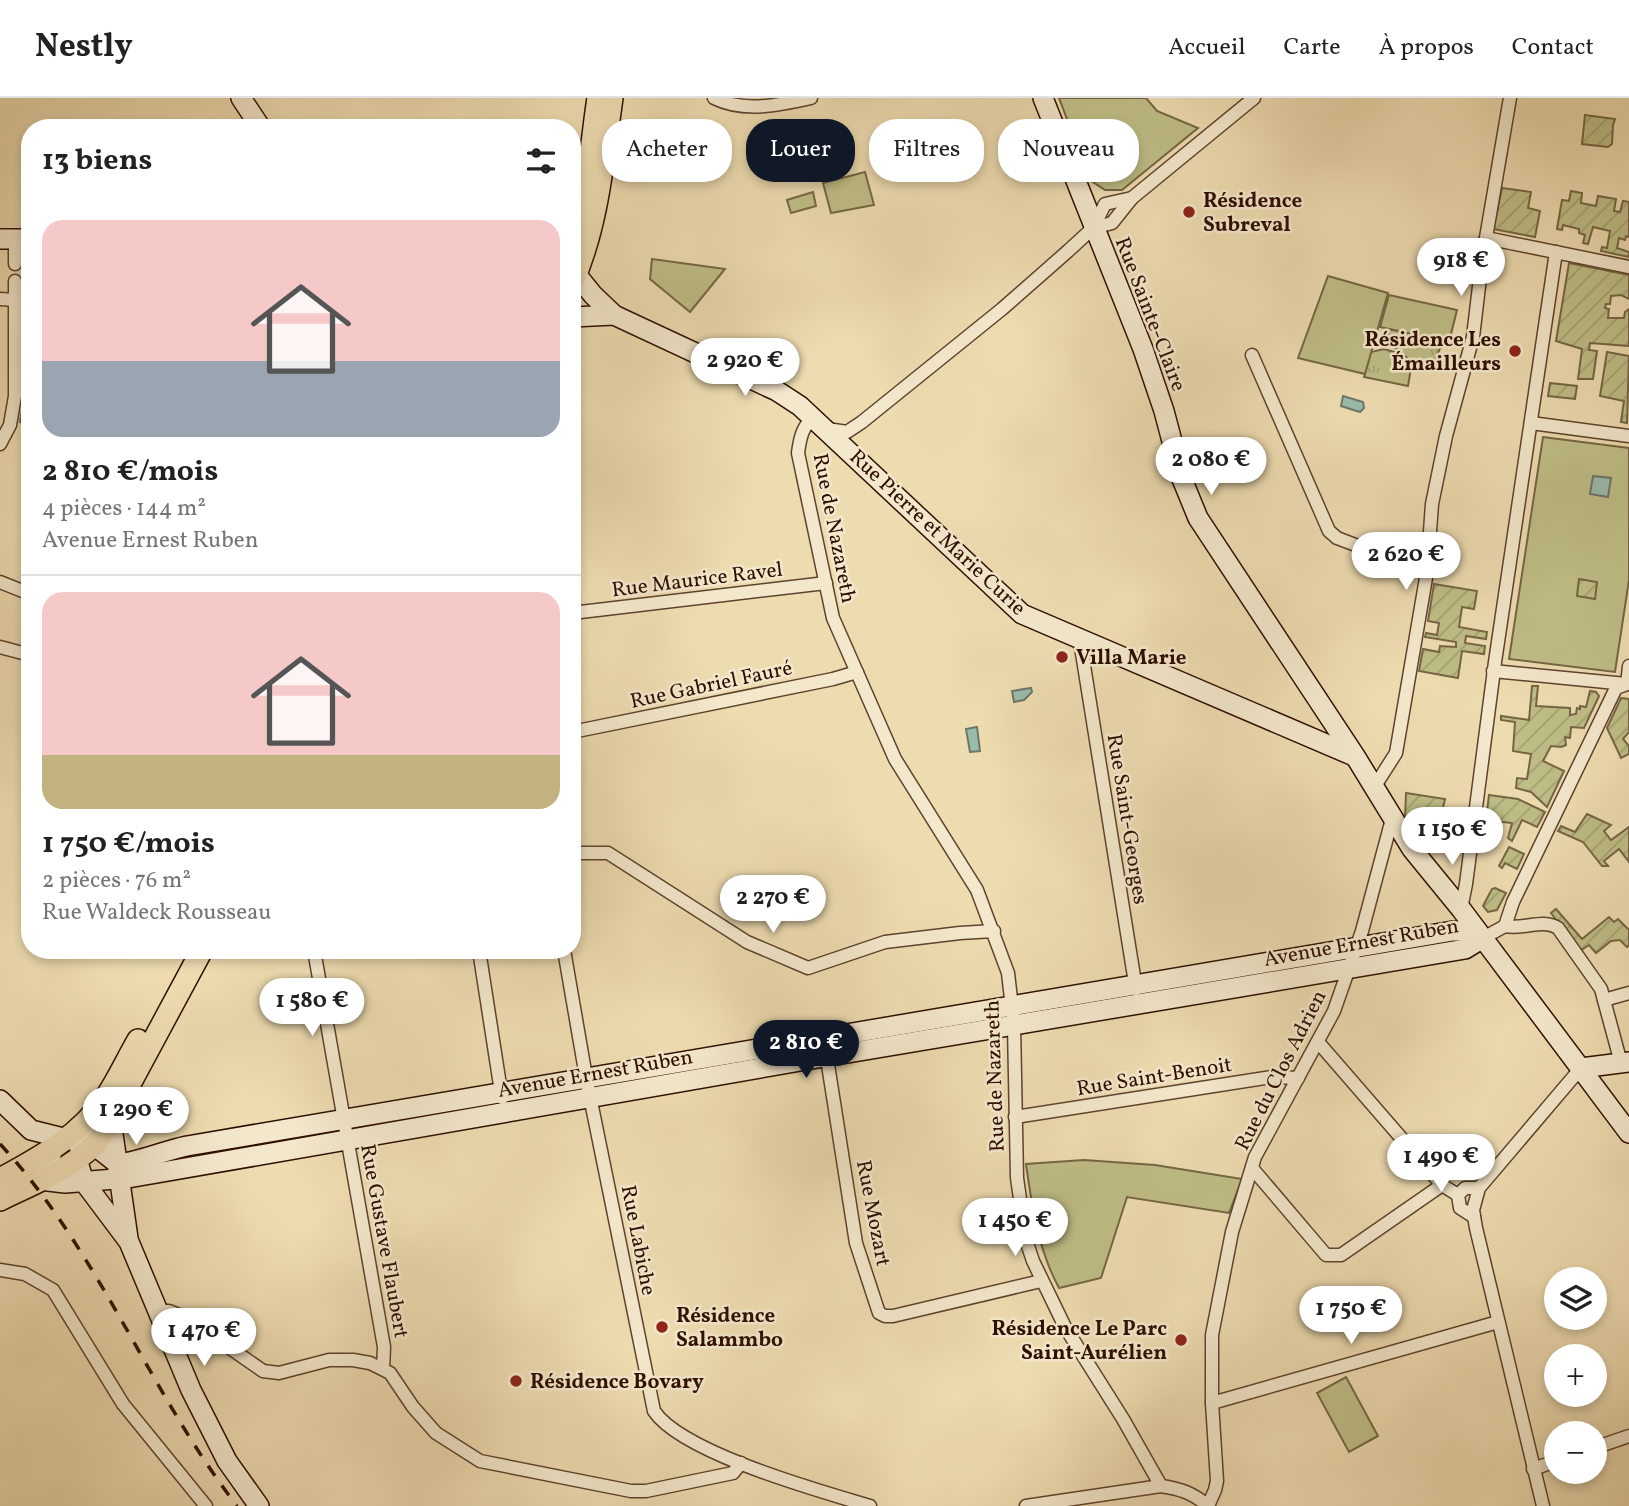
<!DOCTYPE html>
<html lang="fr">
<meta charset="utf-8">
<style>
:root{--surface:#fff;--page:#f6f6f6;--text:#222;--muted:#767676;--line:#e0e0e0;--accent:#111827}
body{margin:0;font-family:Vollkorn,serif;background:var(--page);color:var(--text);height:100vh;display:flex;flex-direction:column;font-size:26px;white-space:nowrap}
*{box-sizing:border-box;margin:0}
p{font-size:23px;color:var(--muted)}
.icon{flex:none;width:38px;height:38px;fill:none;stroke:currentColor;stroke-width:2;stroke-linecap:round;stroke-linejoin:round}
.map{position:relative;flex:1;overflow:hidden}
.details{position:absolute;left:21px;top:21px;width:560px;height:840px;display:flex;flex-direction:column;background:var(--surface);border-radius:28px;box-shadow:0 4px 10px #0003}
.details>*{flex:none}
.top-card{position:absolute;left:602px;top:21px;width:665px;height:63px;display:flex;gap:14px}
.tools{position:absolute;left:1544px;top:1169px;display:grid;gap:14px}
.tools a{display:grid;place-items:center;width:63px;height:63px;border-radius:50%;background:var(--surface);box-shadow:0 4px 10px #0003;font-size:35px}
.price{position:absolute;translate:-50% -60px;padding:0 16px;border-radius:24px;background:#fff;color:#222;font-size:23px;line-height:46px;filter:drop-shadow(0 2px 4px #0008)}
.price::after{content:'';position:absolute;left:50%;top:42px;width:21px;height:16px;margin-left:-10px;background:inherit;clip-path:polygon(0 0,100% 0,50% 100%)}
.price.on{background:var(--accent);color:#fff}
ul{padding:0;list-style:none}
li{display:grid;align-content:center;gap:14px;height:371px;padding:0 21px}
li+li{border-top:2px solid var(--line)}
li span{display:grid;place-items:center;height:217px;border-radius:21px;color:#555}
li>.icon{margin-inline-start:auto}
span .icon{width:126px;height:126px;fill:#fffc;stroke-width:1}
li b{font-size:30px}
h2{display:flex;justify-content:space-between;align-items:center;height:84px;padding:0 21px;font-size:30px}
.tag{padding:0 24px;border-radius:28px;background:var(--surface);box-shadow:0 4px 10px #0003;font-size:24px;line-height:63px}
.tag.on{background:var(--accent);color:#fff}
header{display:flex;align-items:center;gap:42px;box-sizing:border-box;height:98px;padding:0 35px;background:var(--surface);border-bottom:2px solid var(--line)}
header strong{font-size:33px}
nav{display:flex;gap:38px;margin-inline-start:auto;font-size:24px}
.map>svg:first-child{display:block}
.grass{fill:url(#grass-tufts);stroke:#766644;stroke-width:2}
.park{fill:#bfbe87;stroke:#766644;stroke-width:2}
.garden{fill:url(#garden-furrows);stroke:#766644;stroke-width:2}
.water{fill:#99bcac;stroke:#6e7668;stroke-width:2}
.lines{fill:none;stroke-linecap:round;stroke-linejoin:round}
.street-casing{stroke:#5e422d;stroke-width:15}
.secondary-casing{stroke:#2e0e01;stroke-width:22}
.primary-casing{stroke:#2e0e01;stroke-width:24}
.street{stroke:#f4e8cc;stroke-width:12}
.secondary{stroke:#f4e8cc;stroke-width:19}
.primary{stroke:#eedcb1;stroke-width:21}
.rail{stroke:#2e0e01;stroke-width:3.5;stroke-dasharray:12 12;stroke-linecap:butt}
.poi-dot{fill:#8f2418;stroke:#f4e8cc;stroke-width:2.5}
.labels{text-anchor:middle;stroke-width:5;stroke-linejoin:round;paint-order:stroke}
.poi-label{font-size:21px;font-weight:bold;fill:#2e0e01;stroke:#f4e8cc;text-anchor:start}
.street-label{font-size:21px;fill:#2e0e01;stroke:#f4e8cc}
</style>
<header>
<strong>Nestly</strong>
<nav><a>Accueil</a><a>Carte</a><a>À propos</a><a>Contact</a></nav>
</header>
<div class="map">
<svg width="1629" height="1408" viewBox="0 0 1629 1408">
<defs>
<pattern id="grass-tufts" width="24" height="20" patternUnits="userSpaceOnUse" patternTransform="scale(1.75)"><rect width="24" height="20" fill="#bfbe87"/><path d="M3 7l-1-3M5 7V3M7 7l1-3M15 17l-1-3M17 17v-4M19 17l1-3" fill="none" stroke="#a4a273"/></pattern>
<pattern id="garden-furrows" width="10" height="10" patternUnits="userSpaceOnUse" patternTransform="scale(1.75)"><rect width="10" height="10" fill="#bfbe87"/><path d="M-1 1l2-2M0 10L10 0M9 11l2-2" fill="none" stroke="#a4a273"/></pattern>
</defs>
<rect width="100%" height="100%" fill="#eedcb1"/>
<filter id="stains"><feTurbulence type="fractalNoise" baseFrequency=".00286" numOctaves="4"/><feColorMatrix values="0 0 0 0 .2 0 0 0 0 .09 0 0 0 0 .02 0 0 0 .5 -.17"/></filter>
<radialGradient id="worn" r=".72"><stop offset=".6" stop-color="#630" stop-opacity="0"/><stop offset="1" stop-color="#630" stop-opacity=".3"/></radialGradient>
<g class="grass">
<path d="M1389,231L1443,243L1432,270C1409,270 1412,261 1397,251C1393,249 1390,248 1386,245Z"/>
<path d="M1384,251L1394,254L1411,270L1408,288L1364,279L1371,254Z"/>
<path d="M30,282V328L20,324L26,287Z"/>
</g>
<g class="park">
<path d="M1059,0H1146L1157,13L1198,30L1122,92H1105L1090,82Z"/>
<path d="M865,74L874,107L831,115L823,85Z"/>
<path d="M813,94L816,108L791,115L787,102Z"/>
<path d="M652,161L725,171L690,214L650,181Z"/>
<path d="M1328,178L1388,195L1365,276L1298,260Z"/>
<path d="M1389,197L1457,212L1449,244L1380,229Z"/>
<path d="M1543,339L1629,350V482L1615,574L1509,561Z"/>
<path d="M1084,1062L1155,1067L1242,1081L1229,1115L1127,1099L1101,1180L1059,1190C1038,1151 1032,1109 1026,1066Z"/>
<path d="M1346,1279L1378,1338L1349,1354L1317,1295Z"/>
</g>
<g class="garden">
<path d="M1585,17L1615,21L1613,27L1612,46L1608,49L1582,46Z"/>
<path d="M1502,90L1531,94L1528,110L1540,113L1535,139L1493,131Z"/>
<path d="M1571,93L1582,95L1581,105L1596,108L1598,98L1616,101L1614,113L1620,114L1623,103L1629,104V139L1626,138L1625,142L1619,140L1617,150L1629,154V159L1601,153L1602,149L1607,150L1610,133L1593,129L1588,146L1583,145L1585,137L1579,135V131L1563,127L1562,132L1557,131L1562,102L1569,103Z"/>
<path d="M1569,165L1629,177V201L1621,197L1611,198L1610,206H1606L1605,210L1609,211L1608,220H1624L1625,214L1629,211V248L1590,245L1589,252L1597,253L1593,281H1578L1582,251L1556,243Z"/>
<path d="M1607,254L1629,258L1627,325L1621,324L1624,303L1600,298Z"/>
<path d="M1550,285L1577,288L1575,301L1548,298Z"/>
<path d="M1579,481L1597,484L1595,501L1577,498Z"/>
<path d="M1434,486L1477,493L1474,511L1462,509L1459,529L1487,534L1486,541L1466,538L1465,545L1485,548L1484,556L1462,553L1458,580L1419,573L1423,551L1439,554L1440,548L1456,549V544L1425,539L1426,535L1437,537L1439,525L1428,523Z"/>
<path d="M1532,588H1538L1536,608L1570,610V617L1576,616L1577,610L1580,611V608L1586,609L1590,593L1596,594L1599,598L1584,630L1571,629L1570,640L1565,639L1566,647L1561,649L1551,648L1543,663L1564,673L1547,709L1531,694L1516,690L1517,680L1527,681L1531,656L1513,653L1515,624L1501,622V618L1529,622Z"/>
<path d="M1621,600L1629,601V634L1623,641L1629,648V656L1621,660L1607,630Z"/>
<path d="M1406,695L1445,701L1436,740L1414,737L1405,720Z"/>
<path d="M1489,697L1518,701L1545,714L1537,729L1522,722L1512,743L1508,740L1512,725L1486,722Z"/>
<path d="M1587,716L1611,727L1604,733L1611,742L1629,729V764L1619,751L1604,763L1608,768H1602L1583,744L1558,733L1561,728L1575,734Z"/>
<path d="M1509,749L1524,756L1517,771L1505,765L1502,770L1499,768Z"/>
<path d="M1495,790L1506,795L1497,812L1488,814L1483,808L1492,791Z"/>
<path d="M1556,811L1582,841L1609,819L1614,824L1618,821L1629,832V847L1627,849L1620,842L1611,843L1596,855L1589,847L1580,853L1551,815Z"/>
</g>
<g class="water">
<path d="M1343,298L1363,304L1364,310L1360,314L1341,308Z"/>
<path d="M1593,378L1611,380L1608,399L1590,396Z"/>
<path d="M1031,590L1032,594L1024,602L1014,604L1012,593Z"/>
<path d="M977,629L980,653L970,654L966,631Z"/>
</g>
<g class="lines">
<defs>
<g id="street">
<path d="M714,0C744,15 780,7 811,0"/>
<path d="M1093,130L1112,125L1132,100L1254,0"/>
<path d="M1486,140L1629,169"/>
<path d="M15,166V141"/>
<path d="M0,201L30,203"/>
<path d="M1252,257L1329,433L1337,440L1427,474"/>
<path d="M813,319C802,330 800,340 798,355L833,520L895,661L977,792L1008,875L1014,927L1017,1080L1026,1142L1033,1163L1065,1229L1123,1321L1161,1388"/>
<path d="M1531,325L1629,338"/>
<path d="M827,331L847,334L862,324L1002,211L1068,153L1093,130L1105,106L1132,100"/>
<path d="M0,346L10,327L15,298V183"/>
<path d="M0,484L30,496"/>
<path d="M572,515L826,485"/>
<path d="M1084,543L1081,549L1136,891"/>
<path d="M0,549L30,557"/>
<path d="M1493,573L1626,586"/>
<path d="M1627,586L1629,568"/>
<path d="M572,634L833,581L857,574"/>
<path d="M1373,691L1396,655L1427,474L1432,406L1446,338L1473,239L1482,163L1510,0"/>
<path d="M572,755H608L747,844L808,870L885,844L960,835L994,833"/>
<path d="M1461,811L1466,786L1495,564L1556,154"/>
<path d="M1505,828C1523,832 1543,820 1558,830L1601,891L1621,965"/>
<path d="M1483,840L1505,828L1513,804L1616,590L1627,586"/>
<path d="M314,852L384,1249L383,1271"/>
<path d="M479,852L502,1000"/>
<path d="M564,852L586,979L654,1313C682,1355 820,1393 870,1408"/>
<path d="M1604,902L1629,895"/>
<path d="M1318,944L1442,1087L1458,1097"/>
<path d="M826,954L856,1145L879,1215L885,1218H893L1041,1183"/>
<path d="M1015,1019L1272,979L1298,980"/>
<path d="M1252,1070L1326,1157H1341L1442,1087"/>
<path d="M1474,1119L1460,1110L1458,1097L1465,1090H1479"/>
<path d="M0,1172L25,1176L53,1192L123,1306L206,1408"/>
<path d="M158,1213H169L187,1220L263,1273L279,1275L329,1262H353L370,1265L390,1275L413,1309L436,1335L480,1363L631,1393H646L733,1375L741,1365"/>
<path d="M1212,1305L1498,1224"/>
<path d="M1594,1350L1629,1338"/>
<path d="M1533,1371L1556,1363"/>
<path d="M1026,1408L1161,1388C1181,1391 1193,1395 1208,1408L1215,1392L1217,1383L1212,1305V1237L1232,1134L1255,1059L1334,913L1362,833L1392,721"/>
<path d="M1543,1408L1476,1130L1473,1112L1479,1090L1581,970"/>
</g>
<g id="secondary">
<path d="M241,0L261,30"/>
<path d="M1043,0L1143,251L1164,313L1182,381L1198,420L1355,658L1412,751L1461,811L1629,1035"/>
<path d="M0,141H30"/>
<path d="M576,176L593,197L614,217L777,293L800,308L1022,516L1354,658"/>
<path d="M572,219L614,217"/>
<path d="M1581,970L1629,964"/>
<path d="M0,1002L31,1032L95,1048L118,1066C142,1063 163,1053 187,1048L1453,833H1461L1483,840"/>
<path d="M103,1008L77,1061L84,1084L129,1144L191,1292L227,1363L259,1408"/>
<path d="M111,1022L128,1140"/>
<path d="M52,1038C54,1056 49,1066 40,1082L65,1085L128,1080L806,962L1465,851L1483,840"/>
</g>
<g id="primary">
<path d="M572,130C590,90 591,44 598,0"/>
<path d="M572,186C598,127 603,63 612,0"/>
<path d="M0,1081C39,1060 81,1037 106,999C118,981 127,961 138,942"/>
<path d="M0,1102C34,1085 78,1069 102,1038L202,852"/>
</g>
</defs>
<use href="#street" class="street-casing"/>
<use href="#secondary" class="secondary-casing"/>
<use href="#primary" class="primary-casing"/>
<use href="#street" class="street"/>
<use href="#secondary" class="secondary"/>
<use href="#primary" class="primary"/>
<path class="rail" d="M0,1046C99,1153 149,1294 237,1408"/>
</g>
<g class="poi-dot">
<circle cx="1189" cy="114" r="7"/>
<circle cx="1515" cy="253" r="7"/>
<circle cx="1062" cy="559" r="7"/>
<circle cx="662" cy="1229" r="7"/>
<circle cx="1181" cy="1242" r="7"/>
<circle cx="516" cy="1283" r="7"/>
</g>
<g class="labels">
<g class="poi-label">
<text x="1203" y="109">Résidence<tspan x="1203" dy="24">Subreval</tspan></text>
<text x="1501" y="248" text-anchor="end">Résidence Les<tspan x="1501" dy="24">Émailleurs</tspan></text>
<text x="1076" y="566">Villa Marie</text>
<text x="676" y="1224">Résidence<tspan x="676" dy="24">Salammbo</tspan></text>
<text x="1167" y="1237" text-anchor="end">Résidence Le Parc<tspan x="1167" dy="24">Saint-Aurélien</tspan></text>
<text x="530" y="1290">Résidence Bovary</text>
</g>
<g class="street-label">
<text transform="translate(1151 216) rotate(69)" y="7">Rue Sainte-Claire</text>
<text transform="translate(835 430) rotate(79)" y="7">Rue de Nazareth</text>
<text transform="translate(938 434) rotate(43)" y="7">Rue Pierre et Marie Curie</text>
<text transform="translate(697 481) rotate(-7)" y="7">Rue Maurice Ravel</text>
<text transform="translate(711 586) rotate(-12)" y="7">Rue Gabriel Fauré</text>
<text transform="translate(1128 721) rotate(81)" y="7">Rue Saint-Georges</text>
<text transform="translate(1361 844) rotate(-10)" y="7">Avenue Ernest Ruben</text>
<text transform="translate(1280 972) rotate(-63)" y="7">Rue du Clos Adrien</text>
<text transform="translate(595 975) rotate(-10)" y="7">Avenue Ernest Ruben</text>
<text transform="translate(994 978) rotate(-92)" y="7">Rue de Nazareth</text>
<text transform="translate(1154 978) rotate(-9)" y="7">Rue Saint-Benoit</text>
<text transform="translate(874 1115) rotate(79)" y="7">Rue Mozart</text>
<text transform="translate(639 1142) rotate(79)" y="7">Rue Labiche</text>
<text transform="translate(385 1143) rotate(80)" y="7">Rue Gustave Flaubert</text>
</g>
</g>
<rect width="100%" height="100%" filter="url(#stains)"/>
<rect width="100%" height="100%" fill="url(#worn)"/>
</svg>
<div class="tools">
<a><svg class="icon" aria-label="layers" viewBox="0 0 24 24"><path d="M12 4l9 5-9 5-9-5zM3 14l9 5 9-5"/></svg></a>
<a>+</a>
<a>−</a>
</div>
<b class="price" style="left:1461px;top:200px">918 €</b>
<b class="price" style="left:745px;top:300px">2 920 €</b>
<b class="price" style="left:1211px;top:399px">2 080 €</b>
<b class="price" style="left:1406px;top:494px">2 620 €</b>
<b class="price" style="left:1452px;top:769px">1 150 €</b>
<b class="price" style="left:773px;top:837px">2 270 €</b>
<b class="price" style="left:312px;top:940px">1 580 €</b>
<b class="price on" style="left:806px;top:982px">2 810 €</b>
<b class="price" style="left:136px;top:1049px">1 290 €</b>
<b class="price" style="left:1441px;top:1096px">1 490 €</b>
<b class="price" style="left:1015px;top:1160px">1 450 €</b>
<b class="price" style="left:1351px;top:1248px">1 750 €</b>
<b class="price" style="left:204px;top:1270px">1 470 €</b>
<div class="top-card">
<a class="tag">Acheter</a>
<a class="tag on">Louer</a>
<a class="tag">Filtres</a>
<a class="tag">Nouveau</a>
</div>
<section class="details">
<h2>13 biens<svg class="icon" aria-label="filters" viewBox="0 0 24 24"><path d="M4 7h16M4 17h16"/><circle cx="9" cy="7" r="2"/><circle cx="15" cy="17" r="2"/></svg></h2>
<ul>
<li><span style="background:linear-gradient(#f6c9c9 65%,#9aa5b1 0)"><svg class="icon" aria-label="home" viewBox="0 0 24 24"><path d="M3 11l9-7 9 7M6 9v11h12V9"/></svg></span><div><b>2 810 €/mois</b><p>4 pièces · 144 m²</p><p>Avenue Ernest Ruben</p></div></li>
<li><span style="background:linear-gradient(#f6c9c9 75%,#c2b280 0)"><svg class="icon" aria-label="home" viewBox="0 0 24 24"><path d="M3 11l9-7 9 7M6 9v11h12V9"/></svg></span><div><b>1 750 €/mois</b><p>2 pièces · 76 m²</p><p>Rue Waldeck Rousseau</p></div></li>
</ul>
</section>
</div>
